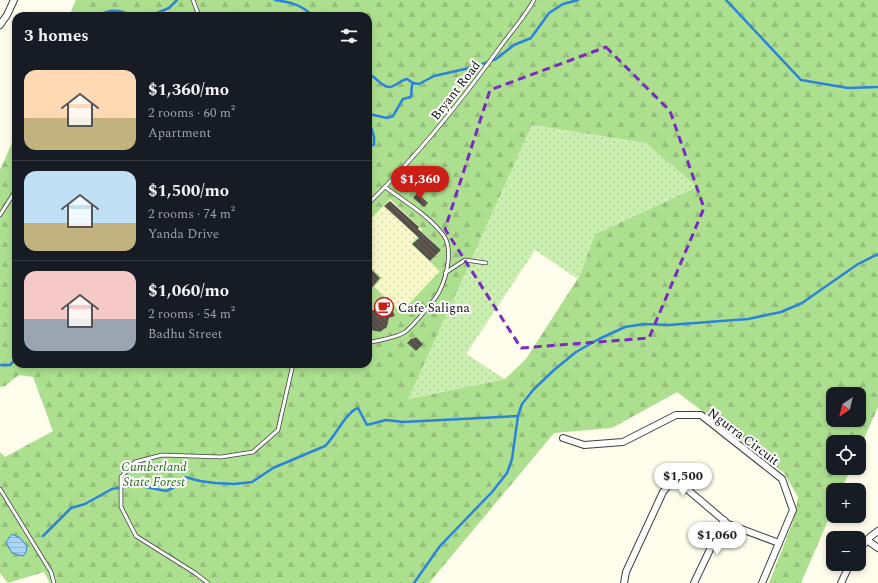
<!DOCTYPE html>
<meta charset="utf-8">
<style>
:root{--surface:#171b24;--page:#20242c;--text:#f1f3f6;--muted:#9ea1a6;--line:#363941;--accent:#ca1e16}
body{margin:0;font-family:Spectral,serif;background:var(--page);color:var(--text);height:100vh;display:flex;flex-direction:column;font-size:15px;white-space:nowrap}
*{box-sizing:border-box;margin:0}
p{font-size:13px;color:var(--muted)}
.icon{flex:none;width:22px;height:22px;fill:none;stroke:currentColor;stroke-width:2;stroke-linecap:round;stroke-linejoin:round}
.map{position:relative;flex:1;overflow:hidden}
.sheet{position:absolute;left:12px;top:12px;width:360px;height:356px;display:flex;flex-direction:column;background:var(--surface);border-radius:12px;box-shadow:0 2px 6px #0003}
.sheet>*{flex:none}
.needle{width:26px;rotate:215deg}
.fabs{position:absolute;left:826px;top:387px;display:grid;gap:8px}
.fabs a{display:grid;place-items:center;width:40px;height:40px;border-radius:8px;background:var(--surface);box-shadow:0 2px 6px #0003;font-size:20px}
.price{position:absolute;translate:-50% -34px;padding:0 9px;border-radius:14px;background:#fff;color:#222;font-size:13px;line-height:26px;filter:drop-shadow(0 1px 2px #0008)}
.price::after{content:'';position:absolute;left:50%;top:24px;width:12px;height:9px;margin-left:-6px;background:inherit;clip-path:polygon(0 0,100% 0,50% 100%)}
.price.active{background:var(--accent);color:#fff}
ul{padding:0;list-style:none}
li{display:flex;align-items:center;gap:12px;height:100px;padding:0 12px}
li+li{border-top:1px solid var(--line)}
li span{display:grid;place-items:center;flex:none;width:112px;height:80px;border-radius:12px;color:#555}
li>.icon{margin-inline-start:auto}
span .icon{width:48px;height:48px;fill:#fffc;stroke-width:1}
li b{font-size:17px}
h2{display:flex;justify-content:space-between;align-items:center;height:48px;padding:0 12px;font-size:17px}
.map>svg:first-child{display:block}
.farmland{fill:url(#farmland-dots)}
.grass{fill:url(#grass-dots)}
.forest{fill:url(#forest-firs);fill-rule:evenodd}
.water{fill:url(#water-rules);stroke:#2a84db}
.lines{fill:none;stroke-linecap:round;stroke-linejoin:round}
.stream{stroke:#2a84db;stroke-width:2.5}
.building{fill:url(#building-back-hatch)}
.service-casing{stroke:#3f3f3f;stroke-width:4.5}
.minor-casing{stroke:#3f3f3f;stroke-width:8}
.service{stroke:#fff;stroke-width:3}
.minor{stroke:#fff;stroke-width:6}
.marked{fill:none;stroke:#7b2cbf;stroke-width:3;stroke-dasharray:8 5;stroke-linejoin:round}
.labels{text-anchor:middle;stroke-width:4;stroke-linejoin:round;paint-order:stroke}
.street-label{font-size:13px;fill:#0c0c0c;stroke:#fff}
.poi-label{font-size:13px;fill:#0c0c0c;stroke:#fff;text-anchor:start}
.park-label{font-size:13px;font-style:italic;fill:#206a16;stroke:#fff}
</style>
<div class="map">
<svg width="878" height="583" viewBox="0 0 878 583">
<defs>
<pattern id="farmland-dots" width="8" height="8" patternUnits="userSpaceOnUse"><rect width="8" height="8" fill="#f8f8c9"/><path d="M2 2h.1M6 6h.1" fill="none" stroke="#d3d3ab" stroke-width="1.8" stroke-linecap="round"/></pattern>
<pattern id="grass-dots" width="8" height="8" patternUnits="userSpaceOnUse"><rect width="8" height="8" fill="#cbeeb1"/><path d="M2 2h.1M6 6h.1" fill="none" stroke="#adcb97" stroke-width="1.8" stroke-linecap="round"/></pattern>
<pattern id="forest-firs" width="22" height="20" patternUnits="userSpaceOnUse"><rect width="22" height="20" fill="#ace08f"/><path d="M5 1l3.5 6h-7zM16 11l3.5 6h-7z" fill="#93bf7a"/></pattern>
<pattern id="water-rules" width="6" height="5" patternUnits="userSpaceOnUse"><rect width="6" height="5" fill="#aad6fd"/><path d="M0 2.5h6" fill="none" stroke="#91b6d8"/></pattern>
<pattern id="building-back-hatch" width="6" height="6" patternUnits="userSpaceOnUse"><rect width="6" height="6" fill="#564f48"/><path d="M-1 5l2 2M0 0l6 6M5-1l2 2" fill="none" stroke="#69645e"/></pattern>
</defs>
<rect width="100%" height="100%" fill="#fffdec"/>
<path class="farmland" d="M389,199L423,230L411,244L440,271L401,312L374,287L381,278L372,269L368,273V222Z"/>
<path class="grass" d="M532,125L646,143L697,187L595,234L580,275L576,278L535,250L466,354L505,379L407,399Z"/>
<path class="forest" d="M76,0H878V407L859,450V442H833V468H851L841,490H833V509L801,583H769L794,519L798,497L784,473L677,392L612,428L554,433L429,583H50L44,572L8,583L0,573V452L5,457L53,431L33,377L19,375L5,386L0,387V170L16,134V364H368V327L370,330L380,332L387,327L389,318L395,316L392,309L380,300L378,308L368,312V288L370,289L380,278L372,270L368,274V273L372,269L382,278L374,287L401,312L440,271L411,244L423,230L390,199L368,222V16H69ZM532,125L646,143L697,187L595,234L580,275L526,359L505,379L408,399ZM423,233L441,250L430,261L412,244ZM833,394H859V420H833Z"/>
<path class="water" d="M12,534L20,538L27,546L26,552L23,556L12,553L6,542Z"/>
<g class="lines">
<g class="stream">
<path d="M275,0C290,2 302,5 313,16"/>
<path d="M726,0L801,80L848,88L878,87"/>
<path d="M99,16C110,8 121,10 132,16"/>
<path d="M150,16L169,8L177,0"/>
<path d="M368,74C376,76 382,88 390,87C396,86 401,80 407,79L413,83"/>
<path d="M368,145H374V137L368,117L369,114L387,118L393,116L403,99L411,97L412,85L413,83L419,84L434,76L474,67L496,59L514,45L531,38L549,13L563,4L578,0"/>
<path d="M0,365H10L16,359"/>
<path d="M43,536L71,508L85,504L112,489L136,485L166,491L173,488L185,477L200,481L215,483L234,484L252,482L273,468L325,446C335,437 346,412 358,408L367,425L386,420L403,422L518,416"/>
<path d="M414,583L440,546L492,492L507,473L512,459L518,416L522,404L534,389L554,370L576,352L599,339L625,327L644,324L669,325L748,319L781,312L802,303L858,264L878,254"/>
</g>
</g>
<g class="building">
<path d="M417,193L428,203L424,207L413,198Z"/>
<path d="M390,201L419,227L418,229L441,250L430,261L412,244L419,238L384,206Z"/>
<path d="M372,270L380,278L368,292V274Z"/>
<path d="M380,300L387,304L392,309L395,316L389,318L387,327L380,332L370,330L368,327V312L378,308Z"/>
<path d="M416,337L423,344L416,351L407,343L412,338L413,339Z"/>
</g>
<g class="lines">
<defs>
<g id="service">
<path d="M193,0L199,16"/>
<path d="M368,204C416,157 459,104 498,50C510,33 525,17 534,0"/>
<path d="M0,215L16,190"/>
<path d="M445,273L465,260L486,263"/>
<path d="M368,342H372C383,339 396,338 405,332C412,327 437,298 440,290C447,276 453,249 444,236C431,217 404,201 385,187"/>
<path d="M0,489L51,572L54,583"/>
<path d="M208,583L195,573L136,536L121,507V477L135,462L162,455L221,457L253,452L278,430L293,364"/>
</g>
<g id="minor">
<path d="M0,25L7,15L14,0"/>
<path d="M563,438L584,445L623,442L676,415H701L782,479L793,510L762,583"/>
<path d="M867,540L878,548"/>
<path d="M859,550L870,537L878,531"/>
<path d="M624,583L626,572L663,492L671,482L681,484L728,524L779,543"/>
<path d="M694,583L724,520"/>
<path d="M841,583L850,564"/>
</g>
</defs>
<use href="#service" class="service-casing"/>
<use href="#minor" class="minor-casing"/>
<use href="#service" class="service"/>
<use href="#minor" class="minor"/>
</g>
<path class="marked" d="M606,47L670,111L704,208L649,338L521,348L445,229L490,90Z"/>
<defs>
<symbol id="cafe-ring" viewBox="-11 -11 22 22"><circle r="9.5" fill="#fff" stroke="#ca1e16" stroke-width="1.5"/><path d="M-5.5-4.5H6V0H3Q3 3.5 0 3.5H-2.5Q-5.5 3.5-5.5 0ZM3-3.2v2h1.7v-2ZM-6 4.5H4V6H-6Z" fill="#ca1e16"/></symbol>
</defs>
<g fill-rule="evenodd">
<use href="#cafe-ring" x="373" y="296" width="22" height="22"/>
</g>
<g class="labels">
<g class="street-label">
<text transform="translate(455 90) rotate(-52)" y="5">Bryant Road</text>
<text transform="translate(744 436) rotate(37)" y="5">Ngurra Circuit</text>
</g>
<g class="poi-label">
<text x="398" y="312">Cafe Saligna</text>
</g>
<g class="park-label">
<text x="154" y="471">Cumberland<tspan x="154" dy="15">State Forest</tspan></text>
</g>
</g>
</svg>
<div class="fabs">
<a><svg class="needle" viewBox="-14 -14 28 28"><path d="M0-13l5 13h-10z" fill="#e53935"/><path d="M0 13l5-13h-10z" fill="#9ea1a6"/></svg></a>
<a><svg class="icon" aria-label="locate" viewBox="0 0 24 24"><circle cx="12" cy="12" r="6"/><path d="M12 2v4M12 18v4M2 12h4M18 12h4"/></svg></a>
<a>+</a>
<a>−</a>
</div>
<b class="price active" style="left:420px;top:200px">$1,360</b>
<b class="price" style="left:683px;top:497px">$1,500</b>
<b class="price" style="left:717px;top:556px">$1,060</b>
<section class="sheet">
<h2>3 homes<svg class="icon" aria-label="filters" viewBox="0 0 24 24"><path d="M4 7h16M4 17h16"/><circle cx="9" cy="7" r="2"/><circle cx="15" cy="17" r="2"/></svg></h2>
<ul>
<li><span style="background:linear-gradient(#ffd9b3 60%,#c2b280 0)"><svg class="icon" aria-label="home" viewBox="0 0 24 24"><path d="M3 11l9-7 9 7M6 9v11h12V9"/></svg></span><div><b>$1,360/mo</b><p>2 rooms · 60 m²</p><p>Apartment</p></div></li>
<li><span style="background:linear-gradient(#bfe0f5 65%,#c2b280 0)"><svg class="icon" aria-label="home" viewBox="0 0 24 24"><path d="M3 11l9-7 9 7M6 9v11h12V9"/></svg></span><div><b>$1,500/mo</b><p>2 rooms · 74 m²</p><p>Yanda Drive</p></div></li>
<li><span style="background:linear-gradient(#f6c9c9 60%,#9aa5b1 0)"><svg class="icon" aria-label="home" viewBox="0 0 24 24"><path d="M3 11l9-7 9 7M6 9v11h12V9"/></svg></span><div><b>$1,060/mo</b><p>2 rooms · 54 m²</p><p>Badhu Street</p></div></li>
</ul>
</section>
</div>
